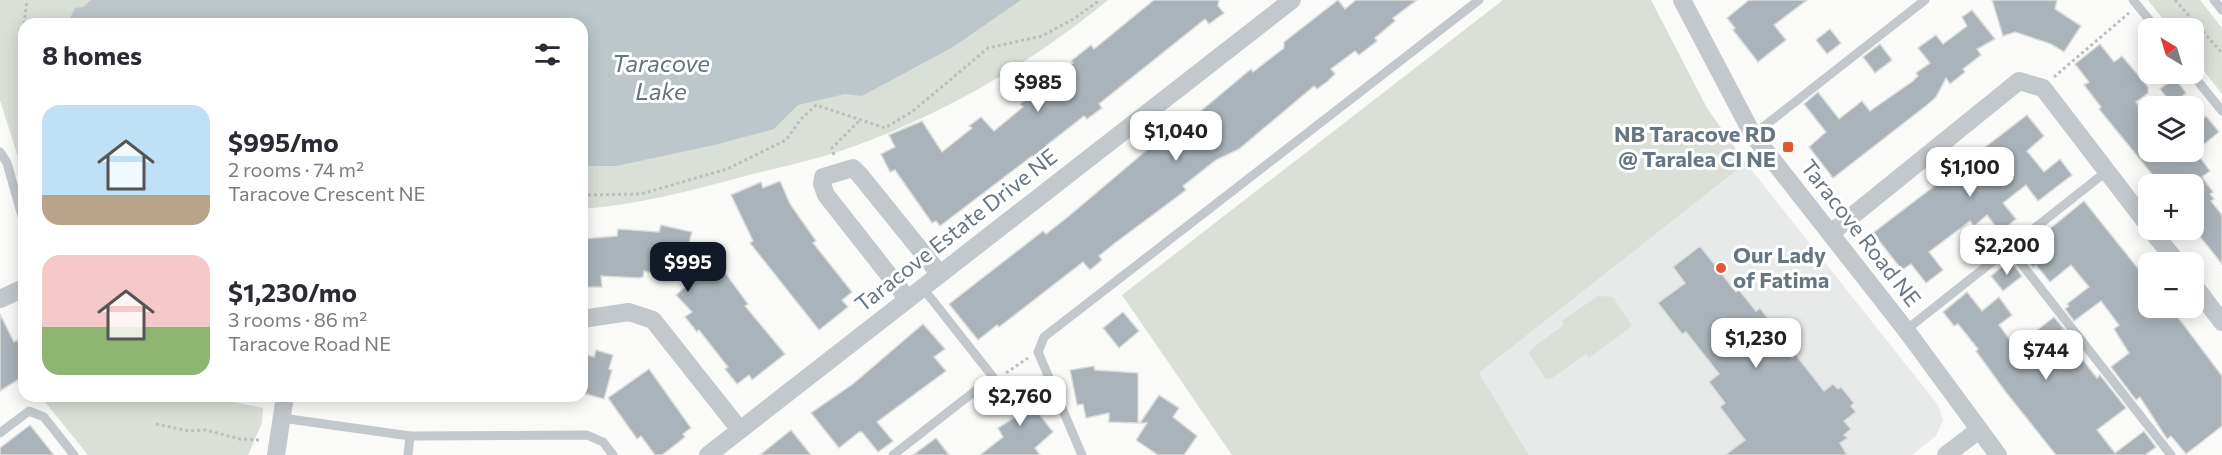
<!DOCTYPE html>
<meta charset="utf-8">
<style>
:root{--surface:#fff;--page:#f7f7f7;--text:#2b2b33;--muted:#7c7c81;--accent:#111827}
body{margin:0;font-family:Commissioner,sans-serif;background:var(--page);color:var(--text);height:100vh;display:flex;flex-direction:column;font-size:22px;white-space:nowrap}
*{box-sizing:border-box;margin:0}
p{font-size:20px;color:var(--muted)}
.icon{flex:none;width:33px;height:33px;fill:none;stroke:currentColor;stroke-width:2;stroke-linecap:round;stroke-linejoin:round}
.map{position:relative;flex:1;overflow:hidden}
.panel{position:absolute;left:18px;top:18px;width:570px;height:384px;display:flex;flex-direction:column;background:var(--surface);border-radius:18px;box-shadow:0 3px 15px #0003}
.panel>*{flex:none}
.needle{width:39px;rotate:322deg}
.tools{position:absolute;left:2138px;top:18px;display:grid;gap:12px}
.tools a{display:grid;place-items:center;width:66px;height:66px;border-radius:12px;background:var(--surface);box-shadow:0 3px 15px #0003;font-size:30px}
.price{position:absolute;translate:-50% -51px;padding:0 14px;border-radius:12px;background:#fff;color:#222;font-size:20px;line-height:39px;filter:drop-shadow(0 2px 3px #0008)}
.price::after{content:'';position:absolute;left:50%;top:36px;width:18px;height:14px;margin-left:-9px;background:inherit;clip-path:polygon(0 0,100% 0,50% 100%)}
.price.current{background:var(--accent);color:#fff}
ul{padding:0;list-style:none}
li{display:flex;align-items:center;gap:18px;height:150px;padding:0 24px}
li span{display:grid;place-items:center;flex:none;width:168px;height:120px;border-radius:18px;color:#555}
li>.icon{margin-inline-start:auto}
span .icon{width:72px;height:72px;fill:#fffc;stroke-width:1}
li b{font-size:26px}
h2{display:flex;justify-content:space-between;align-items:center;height:72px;padding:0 24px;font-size:26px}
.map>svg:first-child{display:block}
.built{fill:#e8e9e9}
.green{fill:#dadfd7}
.water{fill:#bbc7cb}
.building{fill:#aab3b9;stroke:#dcdcda;stroke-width:1.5}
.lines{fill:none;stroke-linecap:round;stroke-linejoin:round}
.path{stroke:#bbbfc2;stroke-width:3;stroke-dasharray:3 3;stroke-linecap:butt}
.service{stroke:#c3c8cc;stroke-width:9}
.minor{stroke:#c3c8cc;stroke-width:18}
.poi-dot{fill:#e4572e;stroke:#fff;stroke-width:2}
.labels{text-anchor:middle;stroke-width:6;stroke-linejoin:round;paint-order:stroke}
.poi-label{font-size:22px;font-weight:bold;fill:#657683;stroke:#fff;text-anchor:end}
.street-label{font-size:22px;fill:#657683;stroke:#fff}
.water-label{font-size:24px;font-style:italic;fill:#60757c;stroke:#fff}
</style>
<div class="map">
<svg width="2222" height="455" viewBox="0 0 2222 455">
<rect width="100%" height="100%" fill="#fafaf8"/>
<path class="built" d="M1746,163L1938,405L1943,420L1936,436L1912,455H1529L1479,373Z"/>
<g class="green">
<path d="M0,0H1108C1033,62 944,114 852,147C817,160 779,167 742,177C689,191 637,205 582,209V24H24L23,173L0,100Z"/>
<path d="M1503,0H1651L1707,108L1746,163L1479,373L1529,455H1232L1122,295Z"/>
<path d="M2148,0H2200L2222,28V94L2193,57V28H2170Z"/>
<path d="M1598,296L1613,297L1632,326L1589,358L1586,354L1552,378L1546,379L1529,354L1530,350L1564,325L1562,321Z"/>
<path d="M44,396H203L263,408L262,423L248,455H88L41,397Z"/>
</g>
<path class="water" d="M91,0H1021L953,47L862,96L845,94L798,105L774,129L714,145L616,166H582V24H67L75,8L83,7Z"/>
<g class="building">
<path d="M1154,0H1219L1218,6L1224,13L1209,24L1205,19L1099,104L1102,108L1087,119L1084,116L1047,145L1050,149L1035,160L1032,156L940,226L936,221L932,223L895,170L890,172L881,154L895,147L889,135L922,121L942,152L972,128L969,126L981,117L994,131L1023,107L1020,104L1073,63L1071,61L1091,45L1094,49Z"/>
<path d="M1338,0L1345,9L1356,0H1417L1393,18L1395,21L1375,38L1377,41L1359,55L1355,51L1331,69L1335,74L1328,81L1317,89L1314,86L1239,149L1216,160L1183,186L1186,190L1115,243L1099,256L1102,260L1090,270L1083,262L999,327L997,325L978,340L949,304L1043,231L1046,234L1069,216L1154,144L1196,115L1251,69L1253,72L1284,48V42Z"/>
<path d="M1749,0H1807L1774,25L1786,40L1758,62L1733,30L1735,28L1727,18Z"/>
<path d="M1992,0H2057L2055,9L2081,26L2064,52L2051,44L2015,32L2003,36Z"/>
<path d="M1972,10L1995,39L1977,49L1981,55L1963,69L1965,72L1950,84L1946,78L1936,97L1927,105L1833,178L1809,147L1826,132L1804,104L1818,92L1839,119L1862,101L1870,111L1913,81L1918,76L1916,73L1930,63L1918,48L1936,35L1943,44L1967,26L1962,17Z"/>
<path d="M1830,29L1841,43L1827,54L1816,40Z"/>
<path d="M1880,44L1892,60L1875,73L1863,57Z"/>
<path d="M2100,44L2114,62L2122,56L2148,87V93L2136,102L2148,118V152H2196L2210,171L2202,177L2213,192L2210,194L2214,199L2211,201L2222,215V264L2193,228V184H2160L2099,109L2101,107L2084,85L2089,82L2075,64Z"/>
<path d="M2175,78L2186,93L2172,104L2160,89Z"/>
<path d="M2027,115L2044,136L2027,151L2044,172L2060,159L2072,175L2038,201L2026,185L2003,203L2016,219L2000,232L1987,215L1974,226L1970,221L1929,252L1943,270L1926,283L1911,264L1902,270L1873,233Z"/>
<path d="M2206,116L2219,132L2203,145L2193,131V126Z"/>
<path d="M780,181L790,204L816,241L813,243L852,292L842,300L848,307L819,330L750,243L753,241L731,195L761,182L763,188Z"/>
<path d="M2084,201L2148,281V308H2171L2222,376V426L2186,454L2171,436L2167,439L2140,397L2136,400L2111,367L2129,353L2114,329L2119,325L2101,301L2074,321L2065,309L2069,306L2067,304L2089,287L2071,265L2050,282L2036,265L2033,267L2021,252Z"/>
<path d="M661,225L692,232L680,275L705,252L726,274L748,304L745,306L785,354L752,380L749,375L737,384L725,369L728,367L699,330L697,332L685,317L692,312L676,295L689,283L644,271L643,277L639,278L601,276L602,287H583L582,239L617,236L618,229L659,232Z"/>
<path d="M1700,246L1736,292L1739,290L1756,311L1760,308L1773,325L1769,328L1792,358L1796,355L1824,391L1833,384L1838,389L1841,387L1854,403L1851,406L1856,412L1844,421L1851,429L1844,435L1848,438L1840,443L1847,455H1725L1745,440L1720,407L1725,403L1709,382L1719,374L1686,332L1682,334L1658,303L1685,283L1673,267Z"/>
<path d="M2010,260L2022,276L2003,291L1991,276Z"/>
<path d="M1967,292L1982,311L1999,297L2012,315L1999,325L2015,347L2054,317L2064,329L2060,331L2097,378L2100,375L2126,408L2097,430L2115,453L2144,431L2156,447L2145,455H2056L2005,391L1976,351L1978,349L1958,324L1954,326L1943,312Z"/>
<path d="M1123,312L1139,331L1119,348L1103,328Z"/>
<path d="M0,314L14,342L17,340L24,353V376L0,391Z"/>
<path d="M923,324L945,349L934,357L946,371L877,422L893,441L878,452L862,432H859L839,448L811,413L853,384Z"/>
<path d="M596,350L613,355L609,369L612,370L604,399L582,393V353L594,357Z"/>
<path d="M1094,366L1095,370L1138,373V423L1109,422V413L1086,418L1083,404L1077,405L1070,370Z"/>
<path d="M649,369L691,428L683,434L685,437L662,455H655L641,436L637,439L608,398Z"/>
<path d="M1012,379L1053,432L1035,448L1040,455H980L1003,437L998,428L1018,415L999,388Z"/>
<path d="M1159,395L1179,408L1173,417L1197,436L1184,455H1158L1136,440L1147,423H1140Z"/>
<path d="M30,425L54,455H0V448Z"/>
<path d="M791,430L811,455H760Z"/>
<path d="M936,438L949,455H913Z"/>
</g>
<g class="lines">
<g class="path">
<path d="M2175,0L2222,53"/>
<path d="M24,24L27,0"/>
<path d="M2054,77L2129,13"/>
<path d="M18,154L24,149"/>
<path d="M834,155L832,148L860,120"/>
<path d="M582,195L641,194L727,169L786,140L801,119L816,105L885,128L913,111L988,48L1042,36L1075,18L1100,0"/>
<path d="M1006,373L1028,358"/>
<path d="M156,424L189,431L206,430L240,439L259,440"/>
</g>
<g class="service">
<path d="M2133,0L2156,28"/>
<path d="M2214,0L2222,10"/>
<path d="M2192,74L2222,111"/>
<path d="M1753,135L1925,0"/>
<path d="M0,152L7,163L24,223"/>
<path d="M2009,248L2171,455"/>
<path d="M1906,330L2107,171"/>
<path d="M282,418L410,436L587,435L603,442L613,455"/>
<path d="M0,433L29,411L44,417L74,455"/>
<path d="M408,455L410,436"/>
<path d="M893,455L993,377L922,287"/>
<path d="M1082,455L1038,352L1044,337L1479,0"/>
</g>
<g class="minor">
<path d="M1682,0L1753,135L1906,330L1998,455"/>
<path d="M2151,230L2177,262"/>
<path d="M1831,233L2019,81L2043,88L2148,225"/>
<path d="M2193,284L2222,322"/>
<path d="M907,298L826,195L822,184L823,177L853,168L859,174L939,273"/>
<path d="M0,299L24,288"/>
<path d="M582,319L629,312L653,320L740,430"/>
<path d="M276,455L285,396"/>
<path d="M708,455L1292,0"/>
<path d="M1946,455L1979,430"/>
</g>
</g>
<g class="poi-dot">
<rect x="1782" y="141" width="12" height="12" rx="3"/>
<circle cx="1721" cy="268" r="6"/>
</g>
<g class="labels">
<g class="poi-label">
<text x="1776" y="142">NB Taracove RD<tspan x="1776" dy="25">@ Taralea CI NE</tspan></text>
<text x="1733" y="263" text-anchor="start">Our Lady<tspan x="1733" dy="25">of Fatima</tspan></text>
</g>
<g class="street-label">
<text transform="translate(956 230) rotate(-38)" y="8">Taracove Estate Drive NE</text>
<text transform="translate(1861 233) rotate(52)" y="8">Taracove Road NE</text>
</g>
<g class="water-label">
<text x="661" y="72">Taracove<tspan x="661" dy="28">Lake</tspan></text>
</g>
</g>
</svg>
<div class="tools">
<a><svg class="needle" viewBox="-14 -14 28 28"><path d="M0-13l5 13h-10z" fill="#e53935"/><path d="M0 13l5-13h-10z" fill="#7c7c81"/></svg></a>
<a><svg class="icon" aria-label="layers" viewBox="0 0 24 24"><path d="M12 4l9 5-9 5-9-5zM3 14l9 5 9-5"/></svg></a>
<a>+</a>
<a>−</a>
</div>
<b class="price" style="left:1038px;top:113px">$985</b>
<b class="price" style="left:1176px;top:162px">$1,040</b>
<b class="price" style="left:1970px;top:198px">$1,100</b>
<b class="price" style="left:2007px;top:276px">$2,200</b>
<b class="price current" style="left:688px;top:293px">$995</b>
<b class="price" style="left:1756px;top:369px">$1,230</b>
<b class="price" style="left:2046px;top:381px">$744</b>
<b class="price" style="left:1020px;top:427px">$2,760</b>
<section class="panel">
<h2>8 homes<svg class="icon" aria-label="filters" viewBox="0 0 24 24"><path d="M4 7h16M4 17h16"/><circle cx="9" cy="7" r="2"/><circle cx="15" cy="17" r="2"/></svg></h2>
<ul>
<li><span style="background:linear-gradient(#bfe0f5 75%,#b9a48a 0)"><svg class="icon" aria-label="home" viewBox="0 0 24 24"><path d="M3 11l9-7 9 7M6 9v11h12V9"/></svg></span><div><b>$995/mo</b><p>2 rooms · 74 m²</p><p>Taracove Crescent NE</p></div></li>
<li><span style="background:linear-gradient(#f6c9c9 60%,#8fb573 0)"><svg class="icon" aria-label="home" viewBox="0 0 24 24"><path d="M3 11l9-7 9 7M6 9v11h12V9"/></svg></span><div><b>$1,230/mo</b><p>3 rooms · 86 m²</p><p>Taracove Road NE</p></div></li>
</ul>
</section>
</div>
